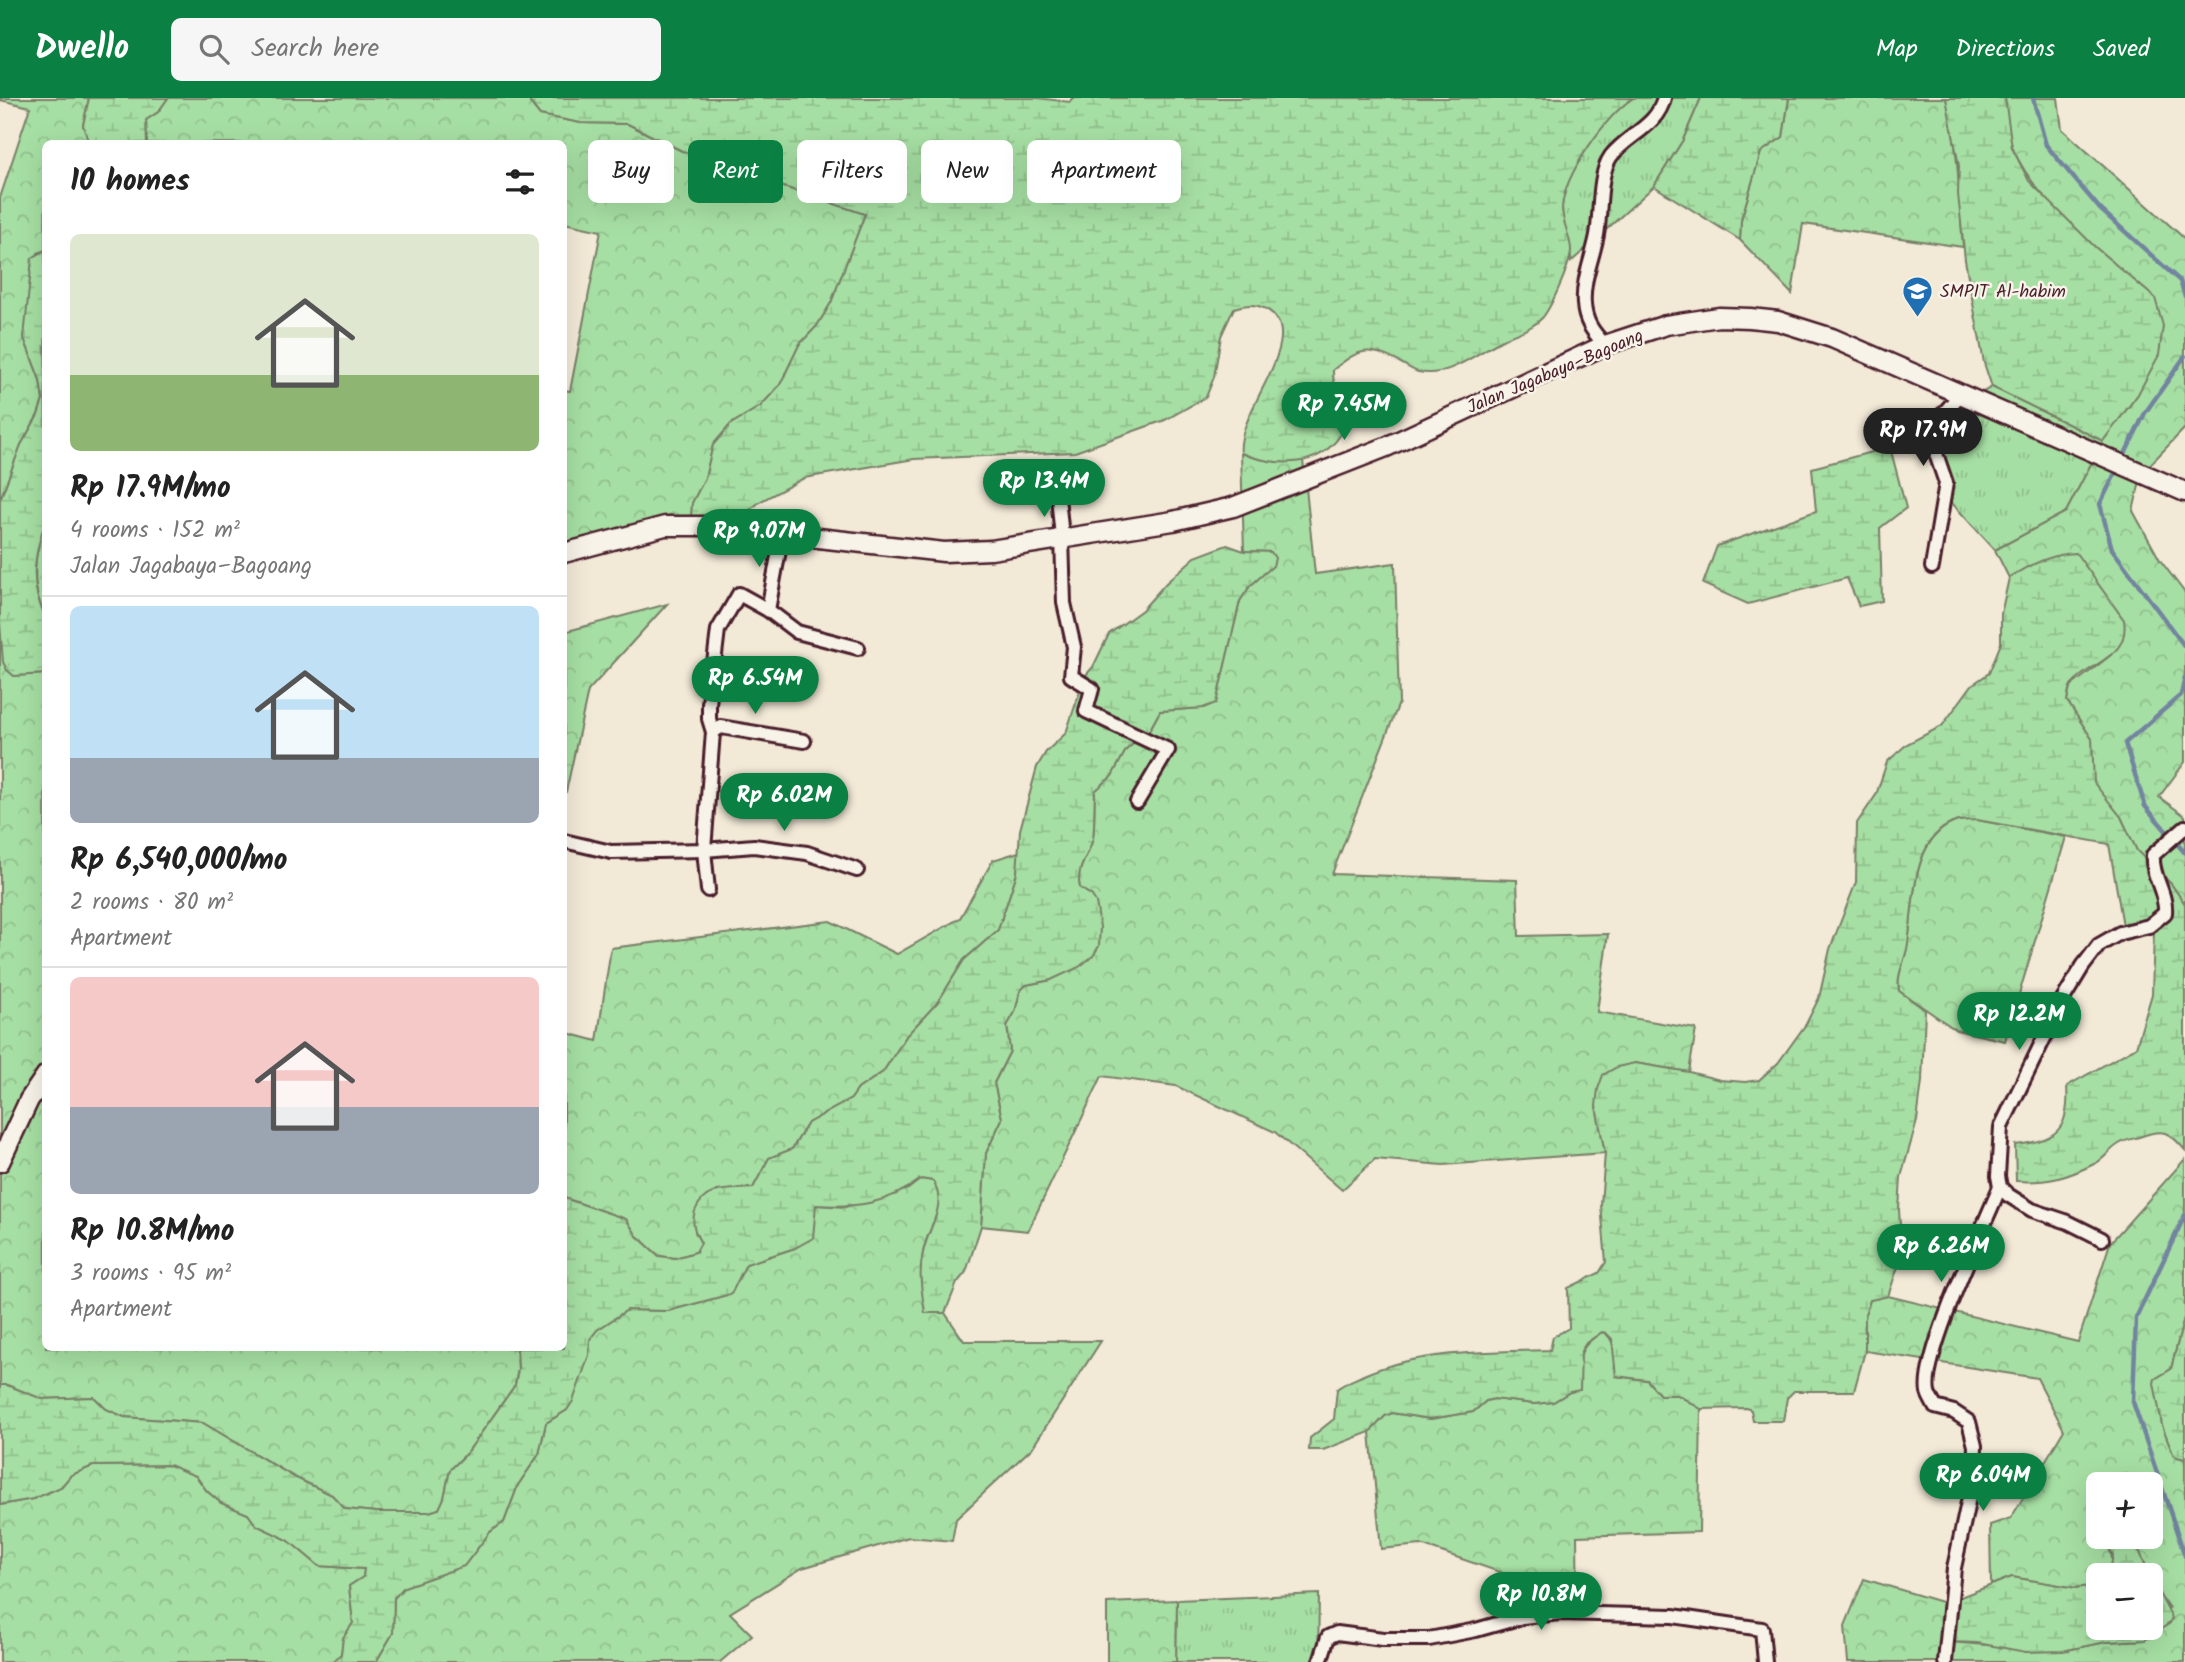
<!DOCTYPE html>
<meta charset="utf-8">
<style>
:root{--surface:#fff;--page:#f6f6f6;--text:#222;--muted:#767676;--line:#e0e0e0;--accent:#0b8043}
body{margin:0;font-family:Kalam,sans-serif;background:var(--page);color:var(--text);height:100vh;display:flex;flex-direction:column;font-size:26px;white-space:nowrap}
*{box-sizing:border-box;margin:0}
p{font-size:23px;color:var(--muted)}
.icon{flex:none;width:38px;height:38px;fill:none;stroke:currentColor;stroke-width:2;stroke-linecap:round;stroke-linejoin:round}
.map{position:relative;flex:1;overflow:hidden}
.side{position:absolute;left:42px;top:42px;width:525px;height:1211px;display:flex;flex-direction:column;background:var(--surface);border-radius:10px;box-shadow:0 7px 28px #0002}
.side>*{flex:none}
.guide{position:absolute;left:588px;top:42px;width:665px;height:63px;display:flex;gap:14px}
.controls{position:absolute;left:2086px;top:1374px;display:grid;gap:14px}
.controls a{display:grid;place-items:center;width:77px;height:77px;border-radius:10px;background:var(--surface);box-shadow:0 7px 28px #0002;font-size:35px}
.price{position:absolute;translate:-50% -60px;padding:0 16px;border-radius:24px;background:var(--accent);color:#fff;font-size:23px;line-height:46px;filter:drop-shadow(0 2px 4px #0008)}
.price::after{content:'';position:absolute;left:50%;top:42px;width:21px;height:16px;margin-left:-10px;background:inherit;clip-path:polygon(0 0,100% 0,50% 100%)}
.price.on{background:#222;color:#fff}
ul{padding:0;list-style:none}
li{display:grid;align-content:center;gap:14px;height:371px;padding:0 28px}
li+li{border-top:2px solid var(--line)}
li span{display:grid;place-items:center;height:217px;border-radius:10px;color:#555}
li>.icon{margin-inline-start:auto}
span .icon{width:126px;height:126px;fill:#fffc;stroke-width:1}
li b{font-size:30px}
h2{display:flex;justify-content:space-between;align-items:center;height:84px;padding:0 28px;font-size:30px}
.pill{padding:0 24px;border-radius:10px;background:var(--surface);box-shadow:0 7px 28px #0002;font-size:24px;line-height:63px}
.pill.on{background:var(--accent);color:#fff}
header{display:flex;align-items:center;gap:42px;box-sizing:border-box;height:98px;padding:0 35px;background:var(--accent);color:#fff}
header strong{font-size:33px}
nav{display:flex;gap:38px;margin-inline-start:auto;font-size:24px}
.search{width:490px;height:63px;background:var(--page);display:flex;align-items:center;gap:18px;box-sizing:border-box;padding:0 24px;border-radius:10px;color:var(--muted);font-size:26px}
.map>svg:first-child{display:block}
.grass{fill:url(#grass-tufts);stroke:#787f67;stroke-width:2}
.forest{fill:url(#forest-crowns);stroke:#787f67;stroke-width:2}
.wetland{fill:url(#wetland-marsh);stroke:#787f67;stroke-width:2}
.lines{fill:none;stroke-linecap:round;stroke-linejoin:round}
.stream{stroke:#72849f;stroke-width:4.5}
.street-casing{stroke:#4a1f2b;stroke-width:18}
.secondary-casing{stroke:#4a1f2b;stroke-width:23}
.street{stroke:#f7f3e8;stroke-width:12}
.secondary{stroke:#f7f3e8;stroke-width:18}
.labels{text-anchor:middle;stroke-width:5;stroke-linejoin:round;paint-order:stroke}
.poi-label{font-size:18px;fill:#4a1f2b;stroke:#f7f3e8;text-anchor:start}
.street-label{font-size:18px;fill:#4a1f2b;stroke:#f7f3e8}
</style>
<header>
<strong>Dwello</strong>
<div class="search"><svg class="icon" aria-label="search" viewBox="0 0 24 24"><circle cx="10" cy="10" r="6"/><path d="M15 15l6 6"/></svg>Search here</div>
<nav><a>Map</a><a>Directions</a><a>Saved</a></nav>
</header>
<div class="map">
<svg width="2185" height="1564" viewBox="0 0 2185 1564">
<defs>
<pattern id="grass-tufts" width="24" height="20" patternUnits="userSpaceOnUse" patternTransform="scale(1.75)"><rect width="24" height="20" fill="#a6dfa3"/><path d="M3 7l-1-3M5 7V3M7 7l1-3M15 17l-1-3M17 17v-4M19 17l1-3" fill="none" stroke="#90bf8c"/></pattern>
<pattern id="forest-crowns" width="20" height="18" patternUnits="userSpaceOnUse" patternTransform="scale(1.75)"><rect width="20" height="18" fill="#a6dfa3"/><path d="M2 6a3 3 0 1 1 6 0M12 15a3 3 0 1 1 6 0" fill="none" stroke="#90bf8c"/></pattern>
<pattern id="wetland-marsh" width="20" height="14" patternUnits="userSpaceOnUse" patternTransform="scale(1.75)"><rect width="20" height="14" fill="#a6dfa3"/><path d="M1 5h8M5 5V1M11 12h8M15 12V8" fill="none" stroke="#90bf8c"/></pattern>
</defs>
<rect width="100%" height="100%" fill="#f2e9d7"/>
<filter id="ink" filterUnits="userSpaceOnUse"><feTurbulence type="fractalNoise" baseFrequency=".0143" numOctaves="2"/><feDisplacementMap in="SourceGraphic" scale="14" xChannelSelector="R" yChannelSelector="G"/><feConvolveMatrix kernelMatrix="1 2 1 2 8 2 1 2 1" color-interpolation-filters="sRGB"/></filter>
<g filter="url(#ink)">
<g class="grass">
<path d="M1633,0H1701L1683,42L1654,88L1571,164C1571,145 1561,127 1562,109C1564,76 1606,18 1633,0Z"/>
<path d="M1992,289L2103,343L2066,414L1995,452L1951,404L1938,349L1960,307Z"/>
<path d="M1319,1496L1318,1564H1176L1177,1502Z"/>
</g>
<g class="forest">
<path d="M0,0H89L83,27L89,45L46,46L45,152L38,155L24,240L40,282L43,302L38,317L21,347L0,402V100L30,9L0,2Z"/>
<path d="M168,0H530V5L540,17L581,25L628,26L682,53L716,61L763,82L865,116L831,205L817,228L799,247L780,287L761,308L731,326L713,347L705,380L692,405L691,421L564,457V292L570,293L601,133L564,125V46L147,45L146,22L158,14Z"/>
<path d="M1789,0H1946C1959,50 1959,99 1963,149L1803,126L1792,196L1740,142L1741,122L1761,54L1783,39Z"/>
<path d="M2005,0H2058L2062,31L2185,141V330L2142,375L2133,413L2160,462L2185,495V664L2159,699L2185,718V806L2171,786L2137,753L2121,719L2093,685L2092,641L2067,603L2070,589L2111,557L2027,469L2009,480L1995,452L2066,414L2103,343L2138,296L2155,200C2110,162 2037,106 2014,53C2007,38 2007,17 2005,0Z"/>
<path d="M1241,355C1262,364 1280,364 1303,362L1315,476L1395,465L1399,605L1332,776L1517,782L1519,838L1608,836L1597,914L1696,931L1689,974L1635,965L1596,1008L1605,1055L1443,1067L1375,1061L1342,1092L1275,1034L1176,988L1102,978L1028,1133L981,1128L986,1055L1002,1021L994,985L1010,953L1007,928L1015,914L1020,893L1026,887L1051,882L1092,798L1080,790C1075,770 1089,758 1093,740C1095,725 1094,708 1095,693L1112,677L1126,652L1150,631L1160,613L1203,610L1216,604L1240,503L1250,488L1272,468L1271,454L1244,453Z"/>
<path d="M45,422V517C29,487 35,453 45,422Z"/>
<path d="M667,506L588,593L566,694H564V534Z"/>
<path d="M0,525L14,578L45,576L46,1250H517L518,1271L515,1287L467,1355L450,1372L444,1401L439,1411L429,1414H376L345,1411L332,1397L294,1379L203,1325L124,1319L106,1311L94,1299L42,1301L7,1287H0Z"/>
<path d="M1977,722L2066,739L2005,943L1956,932L1899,893C1896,875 1906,862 1908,845C1914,807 1911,740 1955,724C1961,721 1970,722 1977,722Z"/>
<path d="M1019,754L1017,775L998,832L964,862L938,904L907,937L883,974L858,991L851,1001L808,1025L792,1051L769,1060L753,1090L716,1093L695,1134L701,1145L696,1154L675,1160L659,1158L637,1138L626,1121L564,1100V934L597,943L611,850L830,823L897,856L960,820L993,762Z"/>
<path d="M2185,1061V1216L2171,1271L2156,1281L2162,1327L2174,1358L2185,1361V1564H1848L1845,1528L1864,1481L1945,1505L1950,1544L2062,1553L2106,1544L2145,1542L2169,1510L2158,1496L2133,1439L2151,1438V1386H2098V1399L2092,1401L2089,1406L2098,1426V1438L2104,1439C2110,1452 2116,1462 2109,1477H2098V1487L2076,1490L2012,1479L1991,1487L1990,1427L2011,1420L2064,1332L2037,1280L1865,1253V1216L1870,1202L1888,1198L2078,1244L2110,1145Z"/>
<path d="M921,1081L933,1083C950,1111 927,1127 923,1155C920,1173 924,1196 925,1215H945L964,1243H1101L1032,1350L956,1421L952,1443L909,1439L802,1470L730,1515L752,1537L720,1564H376L393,1535L394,1500L404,1489L464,1468L490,1434L504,1424L518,1387L539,1356L546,1325L567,1312L589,1257L590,1241L597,1232L627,1212L668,1213L731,1196L746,1166L795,1150L816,1107L845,1109L908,1091Z"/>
<path d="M1602,1234C1617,1239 1615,1263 1616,1278L1647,1282L1660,1297H1678L1701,1311L1699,1434L1577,1438L1578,1520L1536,1524L1520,1481L1421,1447L1381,1451L1370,1334L1385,1318L1392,1315L1430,1321L1473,1314L1486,1303L1494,1301L1534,1306L1553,1304L1570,1294L1580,1291C1581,1260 1573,1253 1602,1234Z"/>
<path d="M169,1367L196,1378L207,1393L221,1405L248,1416L256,1427L288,1442L319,1468L364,1471L363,1479L349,1488L353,1525L343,1540L341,1556L333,1564H0V1407L33,1401L61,1389L71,1377L93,1368Z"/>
<path d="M1177,1502L1176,1564H1107V1505Z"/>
</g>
<g class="wetland">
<path d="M89,0H168L158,14L146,22L147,45L89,46L83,27Z"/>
<path d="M530,0H1037L1070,4L1072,0H1633C1606,18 1564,76 1562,110C1562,124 1570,137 1571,151C1572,164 1551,209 1543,219C1532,231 1519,234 1506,240C1484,251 1463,268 1439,274C1434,275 1424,275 1418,274C1412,272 1405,267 1399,264C1368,248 1360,250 1333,272C1332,292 1344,309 1343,326C1343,336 1337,343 1330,349C1307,371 1268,366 1241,355C1235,314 1313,237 1266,211C1255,205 1245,206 1234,210L1221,238L1214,279L1206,299L1165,322L1075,354L914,361L804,380L761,403L742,418L691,421L692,405L705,380L713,347L731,326L761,308L780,287L799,247L817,228L831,205L865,116L763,82L716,61L682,53L628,26L581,25L540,17L530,4Z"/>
<path d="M1701,0H1789L1783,39L1761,54L1741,122L1740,142L1654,88L1683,42Z"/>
<path d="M1946,0H2005L2012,50L2029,83L2095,149L2155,200L2163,228L2159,257L2138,296L2103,343L1992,289L1984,265L1965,162L1958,96L1959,68Z"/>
<path d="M45,152L46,422C35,453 28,487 45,517V576L14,578L7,572L3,564L0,525V402L21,347L38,317L43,302L40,282L24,240L32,160Z"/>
<path d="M1890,349L1906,410L1880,430L1882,503L1859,508L1847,480L1748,506L1703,486L1717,448L1816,413L1812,370Z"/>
<path d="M1227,447L1244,453L1271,454L1275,460L1273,468L1250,488L1240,503L1216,605L1203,610L1160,613L1150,631L1126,652L1112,678L1095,693C1094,708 1095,725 1093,740C1089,758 1075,770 1080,790L1092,798L1096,804L1100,829L1099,848L1093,858L1079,869L1051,882L1026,887L1020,893L1015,914L1007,928L1010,953L994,985L1002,1021L986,1055L981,1128L966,1174L957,1185L945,1215H925C922,1195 918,1175 923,1155C928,1129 948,1108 933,1083L921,1081C888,1106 856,1110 816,1107L813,1140L795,1150L746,1166L731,1196L668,1213L627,1212L597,1232L590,1241L589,1257L573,1303L567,1312L546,1325L539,1356L518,1387L504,1424L490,1434L464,1468L404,1489L394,1500L393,1535L376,1564H333L341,1556L343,1540L353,1525L349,1488L363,1479L364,1471L319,1468L288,1442L256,1427L248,1416L221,1405L207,1393L196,1378L169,1367L93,1368L71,1377L61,1389L33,1401L0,1407V1287H7L42,1301L94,1299L106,1311L124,1319L203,1325L294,1379L332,1397L345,1411L376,1414H429L439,1411L444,1400L450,1372L467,1355L515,1287L518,1271L517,1250H564V1100L626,1121L637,1138L659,1158L675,1160L696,1154L701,1145C695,1135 691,1125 695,1113C705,1088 729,1092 753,1090L769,1060L792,1051L808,1025L851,1001L858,991L883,974L907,937L938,904L964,862L998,832L1017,775L1020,732L1037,669L1046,654L1066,635L1085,578L1093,569L1109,536L1142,512L1166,485L1195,459Z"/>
<path d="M2076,455L2124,522C2130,560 2091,563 2071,587C2068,591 2068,598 2067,603L2092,641L2094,685L2121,719L2137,753L2171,786L2185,806V1052C2169,1033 2163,1030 2139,1039C2133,1041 2125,1042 2119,1046C2110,1051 2104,1062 2094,1066C2066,1080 2048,1085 2016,1083L2015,1047C2057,1043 2070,1031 2067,988L2136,949L2152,896L2154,833L2151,827L2123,828L2109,746L1977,722C1970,723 1961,721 1955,724C1911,739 1914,807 1908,845C1906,862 1896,875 1899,893L1925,912L1922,983L1917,1023L1901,1079L1899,1112L1902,1157L1888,1198L1870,1202L1865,1216V1253L1854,1293H1794L1787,1300L1783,1323H1753L1751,1312L1746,1310L1701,1311L1678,1297H1660L1647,1282L1616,1278L1612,1241L1606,1235L1602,1234L1586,1245L1581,1253L1580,1292L1570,1294L1553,1304L1534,1306L1494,1301L1486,1303L1473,1314L1430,1321L1392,1315L1385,1318L1370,1334L1323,1352H1309L1310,1340L1334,1321L1337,1291C1345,1284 1356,1281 1366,1276C1423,1252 1488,1254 1550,1252L1553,1239L1569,1230L1568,1190L1599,1175L1606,1164L1601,1107L1605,1055L1596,1008L1598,991L1603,977L1617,969L1635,965L1689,974L1720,982L1745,984L1759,982L1778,965L1806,926L1819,900L1830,851L1856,784L1857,725L1876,697L1887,664L1907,646L1942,628L1972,587L1989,575L2001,545V516L2009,480C2030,467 2051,456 2076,455Z"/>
<path d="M2185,1216V1361L2174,1358L2162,1327L2154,1285L2155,1281L2171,1271Z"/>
<path d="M2104,1439H2133L2150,1477H2109L2113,1458Z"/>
<path d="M2012,1479L2076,1490L2098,1487V1530H2151V1480L2172,1520L2170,1525L2145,1542L2106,1544L2062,1553L2026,1554L1977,1545L1950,1544L1945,1505Z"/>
</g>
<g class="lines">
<g class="stream">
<path d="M2033,0L2046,47L2100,111L2180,183L2185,198"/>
<path d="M2122,362L2145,315L2185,258"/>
<path d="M2118,370L2100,406L2112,451L2185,549"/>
<path d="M2185,579L2181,597L2125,645L2145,708L2185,755"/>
<path d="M2185,1117L2136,1220L2133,1304L2185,1458"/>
</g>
<defs>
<g id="street">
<path d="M1605,247C1593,234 1585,224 1584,206C1582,183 1593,159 1597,137C1601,115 1598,76 1611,58C1628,36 1657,29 1664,0"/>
<path d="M1058,399L1062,439L1064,505L1074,549L1071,578L1092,591L1086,613L1168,652L1137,704"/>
<path d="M1932,469L1946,385L1933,347L1931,332L1934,326L1960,297"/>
<path d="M768,512L782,436"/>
<path d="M713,634L721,629L804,643"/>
<path d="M564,743L611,754L704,752L754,748L807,755L857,772"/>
<path d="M708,792L704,752L713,634L709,621V606L718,532L739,496L768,512L797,534L858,550"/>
<path d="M2102,1141L2068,1124L2032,1112L2008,1097L2000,1089L1998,1078L2001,1029L2063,901L2083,868L2099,847L2120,835L2149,828L2165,815C2167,795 2151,778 2153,757L2185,729"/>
<path d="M1320,1564L1328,1539L1337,1535L1383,1541H1429L1476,1532L1522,1519L1560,1515L1673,1518L1762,1531L1765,1564"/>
<path d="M1945,1564L1954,1470L1974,1376L1975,1348L1969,1324L1954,1314L1935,1309C1933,1304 1929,1299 1928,1294C1921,1259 1984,1128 2000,1089"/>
</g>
<g id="secondary">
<path d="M564,455L665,428H738L782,436L944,454L991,452L1173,423L1233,409L1386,349L1605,247L1666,227L1719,219L1750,220L1778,223L1832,240L2185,394"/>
<path d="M0,1064L29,1002L46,977"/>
</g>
</defs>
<use href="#street" class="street-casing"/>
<use href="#secondary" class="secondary-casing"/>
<use href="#street" class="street"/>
<use href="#secondary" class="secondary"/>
</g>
</g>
<defs>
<symbol id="school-pin" viewBox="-11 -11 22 30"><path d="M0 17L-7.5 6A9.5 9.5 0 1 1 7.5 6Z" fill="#1f6fb2" stroke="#f7f3e8"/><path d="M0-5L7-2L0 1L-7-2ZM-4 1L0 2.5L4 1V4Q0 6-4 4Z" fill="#fff"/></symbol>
</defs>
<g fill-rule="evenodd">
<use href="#school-pin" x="1900" y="176" width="35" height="47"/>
</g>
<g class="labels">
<g class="poi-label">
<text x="1940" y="199">SMPIT Al-habim</text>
</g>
<g class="street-label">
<text transform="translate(1555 273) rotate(-23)" y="6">Jalan Jagabaya–Bagoang</text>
</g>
</g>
</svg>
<div class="controls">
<a>+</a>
<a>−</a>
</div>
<b class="price" style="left:1344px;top:344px">Rp 7.45M</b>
<b class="price on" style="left:1923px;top:370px">Rp 17.9M</b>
<b class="price" style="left:1044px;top:421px">Rp 13.4M</b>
<b class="price" style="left:759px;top:471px">Rp 9.07M</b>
<b class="price" style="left:755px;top:618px">Rp 6.54M</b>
<b class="price" style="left:784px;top:735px">Rp 6.02M</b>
<b class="price" style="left:2019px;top:954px">Rp 12.2M</b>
<b class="price" style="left:1941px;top:1186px">Rp 6.26M</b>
<b class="price" style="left:1983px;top:1415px">Rp 6.04M</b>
<b class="price" style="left:1541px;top:1534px">Rp 10.8M</b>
<div class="guide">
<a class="pill">Buy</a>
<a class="pill on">Rent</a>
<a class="pill">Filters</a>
<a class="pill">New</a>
<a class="pill">Apartment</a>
</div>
<section class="side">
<h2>10 homes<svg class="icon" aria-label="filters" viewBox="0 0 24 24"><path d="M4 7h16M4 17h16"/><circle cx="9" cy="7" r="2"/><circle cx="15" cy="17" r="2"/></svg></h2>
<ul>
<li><span style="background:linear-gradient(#dfe7d0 65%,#8fb573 0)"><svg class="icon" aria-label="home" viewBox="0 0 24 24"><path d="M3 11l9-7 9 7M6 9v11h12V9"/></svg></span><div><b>Rp 17.9M/mo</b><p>4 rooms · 152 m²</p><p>Jalan Jagabaya–Bagoang</p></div></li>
<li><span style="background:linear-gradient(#bfe0f5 70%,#9aa5b1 0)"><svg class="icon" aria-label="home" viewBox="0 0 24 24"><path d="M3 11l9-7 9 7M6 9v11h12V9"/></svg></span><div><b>Rp 6,540,000/mo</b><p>2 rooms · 80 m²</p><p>Apartment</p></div></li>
<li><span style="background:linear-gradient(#f6c9c9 60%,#9aa5b1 0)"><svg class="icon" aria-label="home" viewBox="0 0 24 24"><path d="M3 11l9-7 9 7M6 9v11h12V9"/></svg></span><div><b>Rp 10.8M/mo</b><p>3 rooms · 95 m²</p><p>Apartment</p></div></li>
</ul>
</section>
</div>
